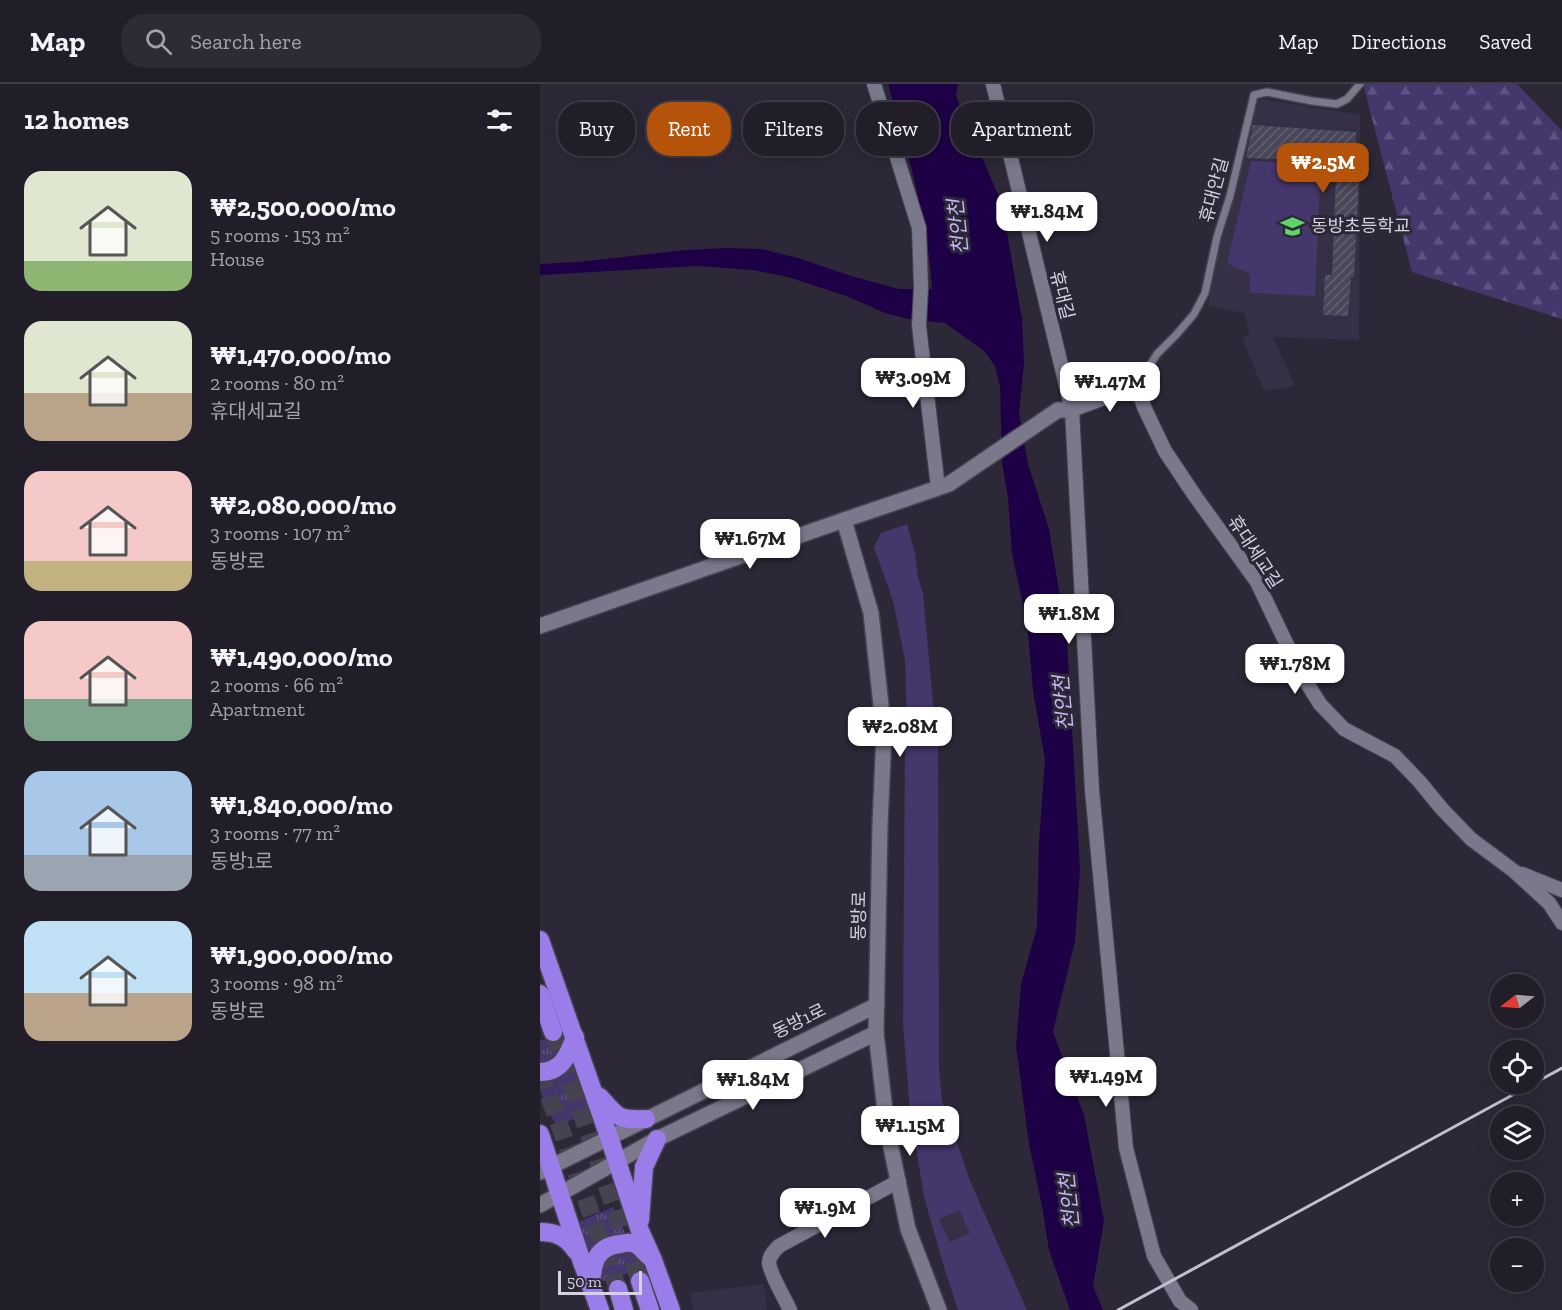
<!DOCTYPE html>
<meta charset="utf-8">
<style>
:root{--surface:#211e2a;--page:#2d2b36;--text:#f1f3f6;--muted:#a2a2a8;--line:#3e3c47;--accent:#b45309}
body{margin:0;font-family:"Zilla Slab","Noto Sans KR",serif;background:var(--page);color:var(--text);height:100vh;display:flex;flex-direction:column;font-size:22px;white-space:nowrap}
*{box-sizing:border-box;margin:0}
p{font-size:20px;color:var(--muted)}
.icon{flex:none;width:33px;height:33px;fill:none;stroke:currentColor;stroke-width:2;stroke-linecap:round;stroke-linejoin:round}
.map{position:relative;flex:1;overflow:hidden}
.drawer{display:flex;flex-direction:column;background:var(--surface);width:540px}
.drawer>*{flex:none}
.top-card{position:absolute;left:18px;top:18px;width:570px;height:54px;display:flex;gap:12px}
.needle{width:39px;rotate:253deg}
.controls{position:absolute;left:950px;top:890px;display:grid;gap:12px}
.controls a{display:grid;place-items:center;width:54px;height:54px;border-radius:50%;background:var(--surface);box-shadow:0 3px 15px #0003,0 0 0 2px var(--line);font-size:30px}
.scale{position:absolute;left:18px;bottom:15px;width:84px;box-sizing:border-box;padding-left:6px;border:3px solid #d5d3de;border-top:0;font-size:16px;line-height:21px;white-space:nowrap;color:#d5d3de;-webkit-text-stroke:4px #2c2838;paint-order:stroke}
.price{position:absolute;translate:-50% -51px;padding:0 14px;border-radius:12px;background:#fff;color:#222;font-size:20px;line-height:39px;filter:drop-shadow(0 2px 3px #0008)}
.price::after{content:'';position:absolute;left:50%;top:36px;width:18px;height:14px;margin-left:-9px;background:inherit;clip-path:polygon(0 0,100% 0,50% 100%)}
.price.on{background:var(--accent);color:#fff}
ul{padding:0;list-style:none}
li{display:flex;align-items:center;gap:18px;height:150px;padding:0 24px}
li span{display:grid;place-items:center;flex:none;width:168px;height:120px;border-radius:18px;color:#555}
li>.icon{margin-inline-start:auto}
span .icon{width:72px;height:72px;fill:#fffc;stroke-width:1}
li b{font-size:26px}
h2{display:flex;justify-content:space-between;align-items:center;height:72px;padding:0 24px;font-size:26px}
.chip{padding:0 21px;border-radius:24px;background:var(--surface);box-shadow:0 3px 15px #0003,0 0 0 2px var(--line);font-size:21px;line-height:54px}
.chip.on{background:var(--accent);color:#fff}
header{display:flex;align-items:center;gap:36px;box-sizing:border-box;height:84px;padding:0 30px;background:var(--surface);border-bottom:2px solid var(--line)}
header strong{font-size:28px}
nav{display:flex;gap:33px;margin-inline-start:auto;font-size:21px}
.search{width:420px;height:54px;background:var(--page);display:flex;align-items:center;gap:15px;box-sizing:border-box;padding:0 21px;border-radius:24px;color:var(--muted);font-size:22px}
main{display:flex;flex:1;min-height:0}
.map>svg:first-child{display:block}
.built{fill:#353046}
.grass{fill:url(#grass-tufts)}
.forest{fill:url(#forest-firs)}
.green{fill:#45366c;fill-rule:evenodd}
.water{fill:#1e0046}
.building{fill:url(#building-hatch)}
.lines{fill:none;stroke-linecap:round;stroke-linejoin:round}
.highway-tunnel{stroke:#454251;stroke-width:18;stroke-dasharray:18 9;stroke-linecap:butt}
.lane-casing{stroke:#464351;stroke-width:10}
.street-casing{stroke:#464351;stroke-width:16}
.secondary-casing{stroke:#464351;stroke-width:18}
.highway-casing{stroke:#464351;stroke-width:21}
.lane{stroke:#7c788c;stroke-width:7}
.street{stroke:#7c788c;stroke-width:14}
.secondary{stroke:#7c788c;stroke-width:15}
.highway{stroke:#9b7dea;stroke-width:18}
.rail{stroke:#c2c0cc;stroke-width:3}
.labels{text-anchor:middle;stroke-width:6;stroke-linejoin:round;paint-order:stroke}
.street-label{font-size:18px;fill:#d5d3de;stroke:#2c2838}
.poi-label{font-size:18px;fill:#d5d3de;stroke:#2c2838;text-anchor:start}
.water-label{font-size:20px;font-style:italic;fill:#c7b8f8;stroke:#2c2838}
</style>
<header>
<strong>Map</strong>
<div class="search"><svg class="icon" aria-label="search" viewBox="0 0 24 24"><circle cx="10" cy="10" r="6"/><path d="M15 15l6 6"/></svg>Search here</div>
<nav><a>Map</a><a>Directions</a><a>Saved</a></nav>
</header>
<main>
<section class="drawer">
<h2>12 homes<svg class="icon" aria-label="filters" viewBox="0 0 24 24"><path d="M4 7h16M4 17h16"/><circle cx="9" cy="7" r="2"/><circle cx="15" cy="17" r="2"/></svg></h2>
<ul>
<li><span style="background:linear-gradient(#dfe7d0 75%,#8fb573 0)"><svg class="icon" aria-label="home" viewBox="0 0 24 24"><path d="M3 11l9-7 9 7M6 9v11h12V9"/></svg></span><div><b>₩2,500,000/mo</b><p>5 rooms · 153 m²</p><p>House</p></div></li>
<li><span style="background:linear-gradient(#dfe7d0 60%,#b9a48a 0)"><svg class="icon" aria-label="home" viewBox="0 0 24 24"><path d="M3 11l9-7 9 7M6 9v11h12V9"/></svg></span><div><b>₩1,470,000/mo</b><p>2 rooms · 80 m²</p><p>휴대세교길</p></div></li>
<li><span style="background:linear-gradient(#f6c9c9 75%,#c2b280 0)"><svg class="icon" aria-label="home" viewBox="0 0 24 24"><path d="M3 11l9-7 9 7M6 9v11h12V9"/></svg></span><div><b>₩2,080,000/mo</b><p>3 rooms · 107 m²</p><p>동방로</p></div></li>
<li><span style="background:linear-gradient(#f6c9c9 65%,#7fa58c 0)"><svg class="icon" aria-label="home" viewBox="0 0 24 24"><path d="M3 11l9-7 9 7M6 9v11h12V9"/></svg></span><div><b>₩1,490,000/mo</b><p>2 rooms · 66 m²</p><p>Apartment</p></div></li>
<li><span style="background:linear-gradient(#a9c7e8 70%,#9aa5b1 0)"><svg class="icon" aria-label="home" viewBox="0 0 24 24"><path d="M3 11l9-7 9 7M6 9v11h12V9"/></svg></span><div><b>₩1,840,000/mo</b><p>3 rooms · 77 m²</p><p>동방1로</p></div></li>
<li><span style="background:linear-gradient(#bfe0f5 60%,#b9a48a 0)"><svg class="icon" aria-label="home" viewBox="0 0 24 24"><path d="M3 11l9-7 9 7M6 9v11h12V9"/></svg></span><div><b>₩1,900,000/mo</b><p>3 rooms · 98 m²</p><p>동방로</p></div></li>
</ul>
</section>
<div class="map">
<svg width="1022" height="1226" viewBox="0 0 1022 1226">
<defs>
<pattern id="grass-tufts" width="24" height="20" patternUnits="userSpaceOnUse" patternTransform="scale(1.5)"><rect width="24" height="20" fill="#45366c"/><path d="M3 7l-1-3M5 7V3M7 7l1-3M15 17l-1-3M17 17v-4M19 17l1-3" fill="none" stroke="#5f5281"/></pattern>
<pattern id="forest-firs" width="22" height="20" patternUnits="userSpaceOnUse" patternTransform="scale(1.5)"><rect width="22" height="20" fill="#45366c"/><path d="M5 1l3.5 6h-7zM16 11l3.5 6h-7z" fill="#5f5281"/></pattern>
<pattern id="building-hatch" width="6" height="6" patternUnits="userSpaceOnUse" patternTransform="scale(1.5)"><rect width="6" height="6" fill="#494657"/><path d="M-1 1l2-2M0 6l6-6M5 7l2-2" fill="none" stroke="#62606f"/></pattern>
</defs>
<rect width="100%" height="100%" fill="#2c2838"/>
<g class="built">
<path d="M721,15L820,31L819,256L733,253L755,302L724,307L702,254L710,251L704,229L668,222L677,172L695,112L712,21Z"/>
<path d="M419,1125L430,1149L410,1158L399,1135Z"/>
<path d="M224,1200L227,1226H153L150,1209Z"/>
</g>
<g class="grass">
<path d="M25,949L26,959L21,972L0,982V957Z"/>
<path d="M34,978L53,1024L18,1043C7,1027 0,1015 0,996C16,997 24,989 34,978Z"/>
<path d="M73,1123L81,1138L87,1155L47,1179L34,1140Z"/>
<path d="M78,1166L95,1168L108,1183L57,1199L61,1176Z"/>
</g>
<path class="forest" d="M823,0H977L1022,47V235L872,188Z"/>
<g class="green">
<path d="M711,77L781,81L775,212L710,209V190L687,179Z"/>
<path d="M367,440L375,470L378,493L383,510L395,642L367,643L365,576L353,517L334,463L341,449Z"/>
<path d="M398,652L399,984L402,1016L431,1099L487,1226H418L403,1180L384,1113L370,1027L363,940L365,655ZM419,1126L430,1149L410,1158L399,1135Z"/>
</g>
<path class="water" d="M348,0H418L416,11L428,46L444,78L462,120L482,235L484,279L479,329L488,380L509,445L527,557L540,785L535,857L513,948L544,1031L564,1137L553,1202L563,1226H530L509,1166L502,1122L489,1060L476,962L481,900L497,843L499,758L505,676L493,607L487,538L472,470L468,414L462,379L460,303L455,282L444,267L405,239L368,235L345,229L306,212L248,193L213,186L157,182L0,191V180L38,178L145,166L188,164L222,165L258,174L311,192L359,205H392C388,135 367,67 348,0Z"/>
<path class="building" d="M713,41L816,48L814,93L819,94L814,193H811L808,232L783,231L785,191H792L796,93H789V77L706,74Z"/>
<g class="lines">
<g class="highway-tunnel">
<path d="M13,948L100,1197"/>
<path d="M0,987L78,1205"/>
</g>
<defs>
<path id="lane" d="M597,302L617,270L636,251L654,230L665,209L677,153L690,112L714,11L727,8L772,17L797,20L807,15L820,0"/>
<g id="street">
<path d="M334,0L379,144L381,203L379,242L398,404"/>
<path d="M453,0L532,326L552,706L586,1064L614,1172L640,1217L651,1226"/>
<path d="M532,326L597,302L604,323L625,367L655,412L717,498L760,588L780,620L804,645L855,672L879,697L902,725L931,755L974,787L1009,819L1022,839"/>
<path d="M982,790L1022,806"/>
<path d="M250,1226C245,1215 230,1190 229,1179C229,1172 234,1167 239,1162L359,1097"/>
</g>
<g id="secondary">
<path d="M304,436L331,529L344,649L340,741L336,949L347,1044L368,1145L399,1226"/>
<path d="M0,542L304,436L398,404L409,400L518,326H532"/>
<path d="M0,1088L337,921"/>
<path d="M0,1121L117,1055L336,949"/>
</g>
<g id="highway">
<path d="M0,856L69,1053L100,1147L113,1176L131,1226"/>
<path d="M0,910L13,948"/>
<path d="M0,988C22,988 28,971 35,953"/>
<path d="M60,1013C78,1034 78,1036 106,1035"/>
<path d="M0,1050L42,1178L60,1226"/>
<path d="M100,1136L104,1083L117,1055"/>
<path d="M0,1148C16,1148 27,1153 36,1167"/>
<path d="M100,1197L110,1226"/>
<path d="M51,1199C53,1178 56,1163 80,1160C84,1159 91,1158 95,1160C100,1162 105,1169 110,1173"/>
<path d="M78,1205L84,1226"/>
</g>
</defs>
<use href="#lane" class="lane-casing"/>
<use href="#street" class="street-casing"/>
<use href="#secondary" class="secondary-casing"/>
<use href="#highway" class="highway-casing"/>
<use href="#lane" class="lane"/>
<use href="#street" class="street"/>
<use href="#secondary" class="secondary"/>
<use href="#highway" class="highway"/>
<path class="rail" d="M578,1226L1022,984"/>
</g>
<defs>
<symbol id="school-bare" viewBox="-9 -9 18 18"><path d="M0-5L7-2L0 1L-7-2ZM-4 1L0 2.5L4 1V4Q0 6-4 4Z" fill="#63d469" stroke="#2c2838" stroke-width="2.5" paint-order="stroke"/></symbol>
</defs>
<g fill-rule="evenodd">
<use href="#school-bare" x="736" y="126" width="33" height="33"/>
</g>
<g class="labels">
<g class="street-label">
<text transform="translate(674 106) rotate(-75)" y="6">휴대안길</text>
<text transform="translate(522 211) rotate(76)" y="6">휴대길</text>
<text transform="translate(715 468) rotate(57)" y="6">휴대세교길</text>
<text transform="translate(319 832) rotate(-89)" y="6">동방로</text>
<text transform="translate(259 937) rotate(-26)" y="6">동방1로</text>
</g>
<g class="poi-label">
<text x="771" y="148">동방초등학교</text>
</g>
<g class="water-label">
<text transform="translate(418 143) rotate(-96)" y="7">천안천</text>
<text transform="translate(523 619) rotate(-95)" y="7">천안천</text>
<text transform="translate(529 1117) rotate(-96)" y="7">천안천</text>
</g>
</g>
</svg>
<div class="controls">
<a><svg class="needle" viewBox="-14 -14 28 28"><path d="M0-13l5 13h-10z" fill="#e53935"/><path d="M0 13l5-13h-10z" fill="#a2a2a8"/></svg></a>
<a><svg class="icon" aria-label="locate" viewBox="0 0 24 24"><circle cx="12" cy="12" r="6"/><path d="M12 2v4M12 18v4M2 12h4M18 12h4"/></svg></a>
<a><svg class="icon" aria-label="layers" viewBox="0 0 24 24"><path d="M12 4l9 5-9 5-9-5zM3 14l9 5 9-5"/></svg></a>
<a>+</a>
<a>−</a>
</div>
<div class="scale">50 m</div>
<b class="price on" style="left:783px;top:110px">₩2.5M</b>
<b class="price" style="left:507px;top:159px">₩1.84M</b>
<b class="price" style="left:373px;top:325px">₩3.09M</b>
<b class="price" style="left:570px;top:329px">₩1.47M</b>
<b class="price" style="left:210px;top:486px">₩1.67M</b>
<b class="price" style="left:529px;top:561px">₩1.8M</b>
<b class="price" style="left:755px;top:611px">₩1.78M</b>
<b class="price" style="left:360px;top:674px">₩2.08M</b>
<b class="price" style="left:566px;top:1024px">₩1.49M</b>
<b class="price" style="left:213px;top:1027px">₩1.84M</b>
<b class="price" style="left:370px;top:1073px">₩1.15M</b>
<b class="price" style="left:285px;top:1155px">₩1.9M</b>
<div class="top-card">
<a class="chip">Buy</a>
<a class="chip on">Rent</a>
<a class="chip">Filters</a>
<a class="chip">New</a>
<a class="chip">Apartment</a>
</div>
</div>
</main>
